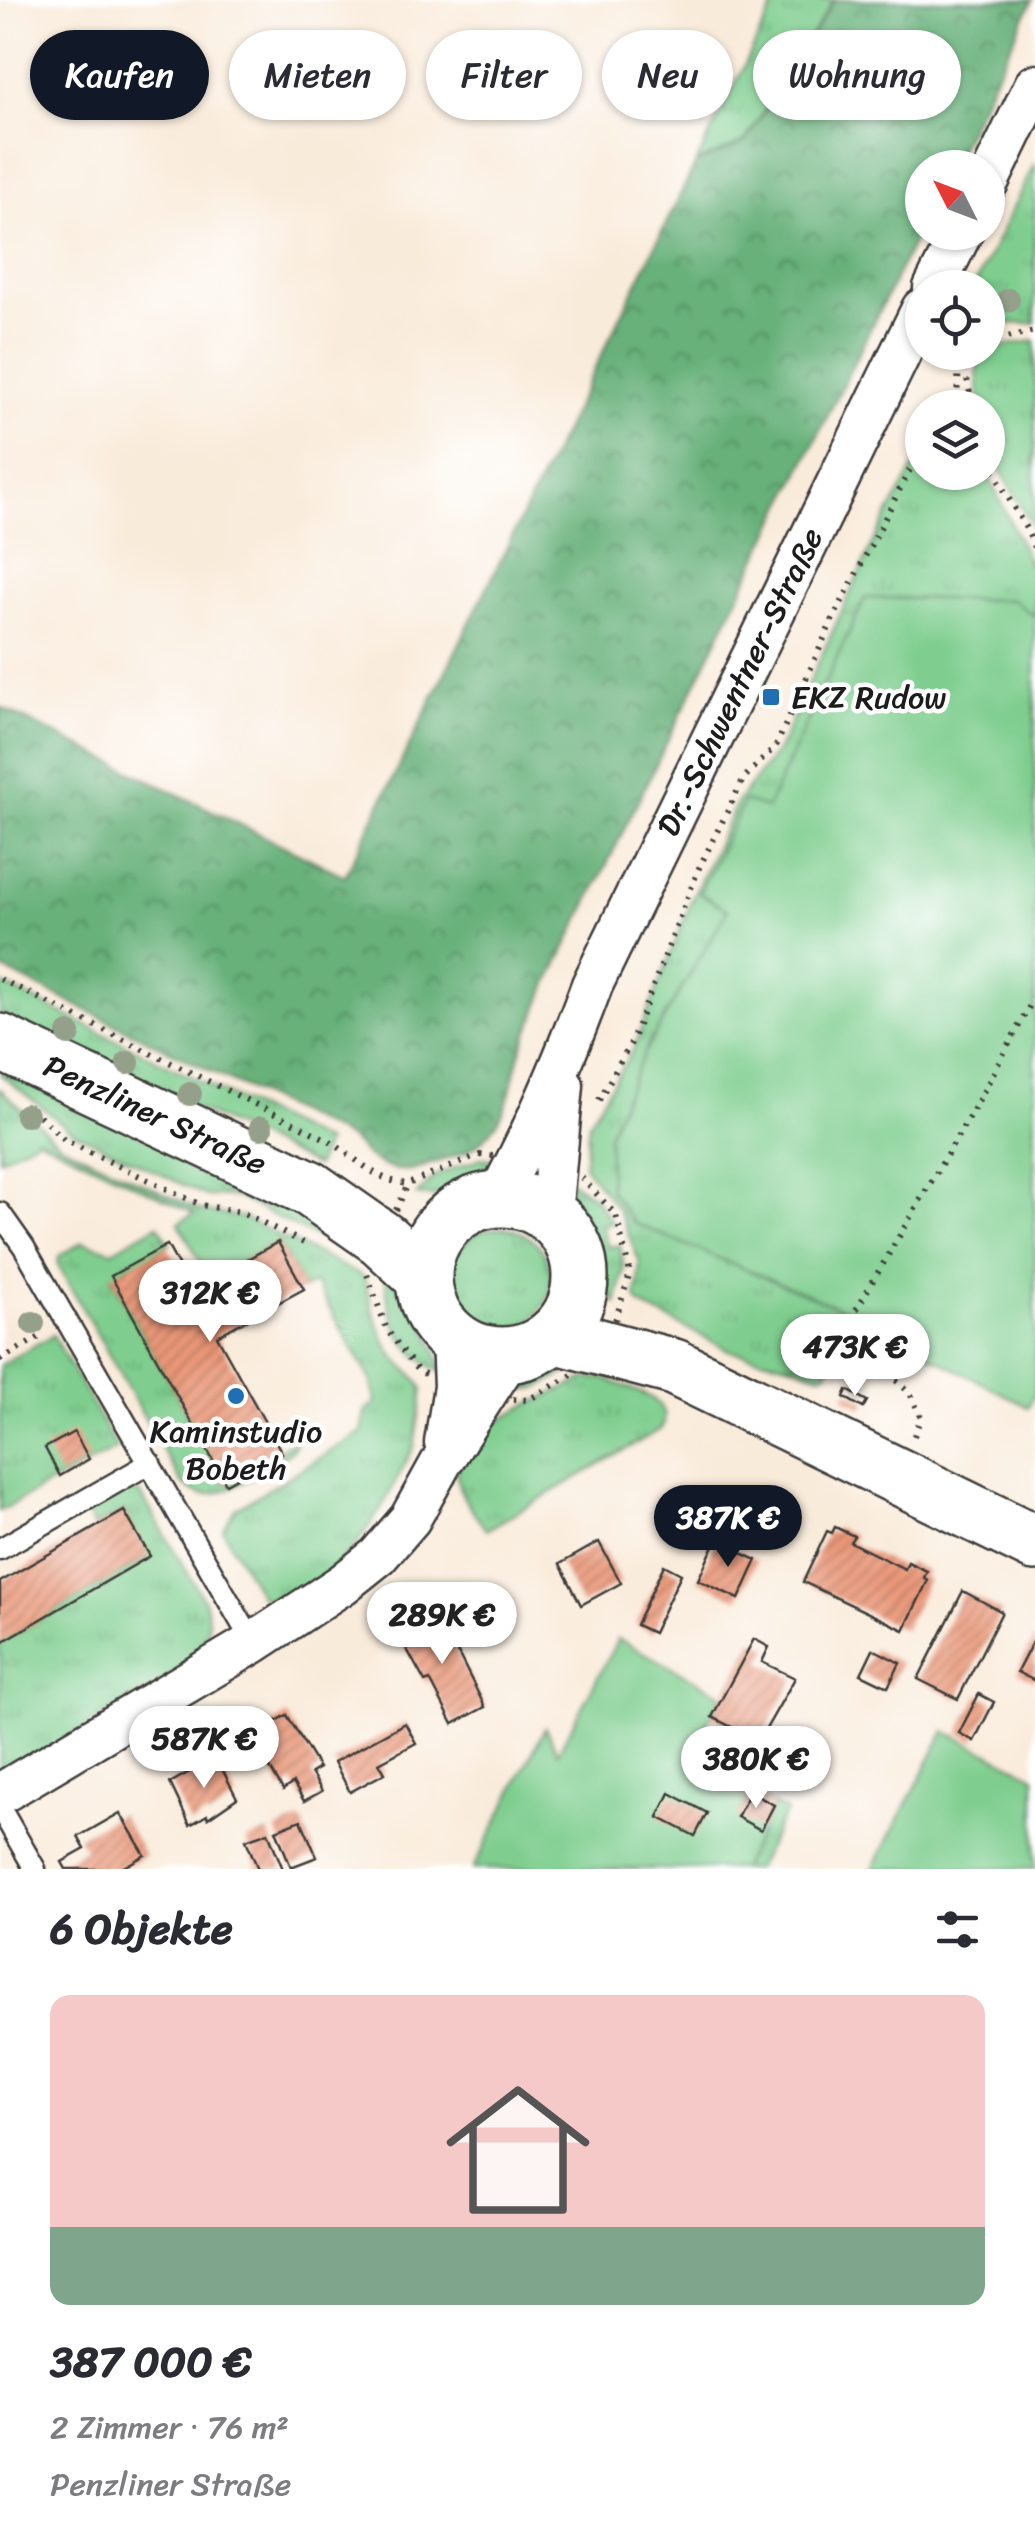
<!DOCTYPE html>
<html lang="de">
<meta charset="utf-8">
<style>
:root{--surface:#fff;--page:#f7f7f7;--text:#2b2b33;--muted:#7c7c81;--line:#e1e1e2;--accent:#111827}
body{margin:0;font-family:Sriracha,sans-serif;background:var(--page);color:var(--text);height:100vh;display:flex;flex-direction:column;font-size:38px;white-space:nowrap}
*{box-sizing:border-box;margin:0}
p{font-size:32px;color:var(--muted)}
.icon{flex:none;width:55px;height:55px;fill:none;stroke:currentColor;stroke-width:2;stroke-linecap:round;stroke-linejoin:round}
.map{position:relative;height:1869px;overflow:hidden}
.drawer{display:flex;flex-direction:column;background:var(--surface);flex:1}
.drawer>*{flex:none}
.guide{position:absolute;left:30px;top:30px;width:975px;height:90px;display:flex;gap:20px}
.needle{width:65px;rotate:312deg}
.controls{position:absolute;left:905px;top:150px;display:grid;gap:20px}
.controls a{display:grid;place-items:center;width:100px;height:100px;border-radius:50%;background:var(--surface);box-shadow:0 2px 8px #0004;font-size:50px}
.price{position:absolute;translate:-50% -85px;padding:0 22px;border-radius:35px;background:#fff;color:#222;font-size:32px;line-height:65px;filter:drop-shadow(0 2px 5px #0008)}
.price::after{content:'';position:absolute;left:50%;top:60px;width:30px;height:22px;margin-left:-15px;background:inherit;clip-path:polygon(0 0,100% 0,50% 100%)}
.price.on{background:var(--accent);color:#fff}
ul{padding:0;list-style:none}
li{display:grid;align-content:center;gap:20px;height:530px;padding:0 50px}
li+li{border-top:2px solid var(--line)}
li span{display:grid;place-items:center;height:310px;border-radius:20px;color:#555}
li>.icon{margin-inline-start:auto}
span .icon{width:180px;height:180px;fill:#fffc;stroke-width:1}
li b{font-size:42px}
h2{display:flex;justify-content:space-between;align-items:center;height:120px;padding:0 50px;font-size:42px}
.chip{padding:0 35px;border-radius:45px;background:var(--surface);box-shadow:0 2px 8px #0004;font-size:35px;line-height:90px}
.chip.on{background:var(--accent);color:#fff}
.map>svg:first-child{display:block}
.grass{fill:url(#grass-tufts);stroke:#4e7556;stroke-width:2.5}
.forest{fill:url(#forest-crowns);stroke:#42664b;stroke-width:2.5}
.garden{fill:#7fce8f;stroke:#4e7556;stroke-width:2.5}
.building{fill:url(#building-hatch)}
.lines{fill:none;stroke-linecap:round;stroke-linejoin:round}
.lane-casing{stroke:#3d3b38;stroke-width:25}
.street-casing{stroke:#3d3b38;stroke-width:45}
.secondary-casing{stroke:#3d3b38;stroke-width:60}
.path{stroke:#3d3b38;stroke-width:6;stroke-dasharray:2.5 8;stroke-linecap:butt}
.lane{stroke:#fff;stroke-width:20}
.street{stroke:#fff;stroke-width:40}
.secondary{stroke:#fff;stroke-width:55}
.tree{fill:#95a08b}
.poi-dot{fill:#1f6fb2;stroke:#fff;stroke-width:4}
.labels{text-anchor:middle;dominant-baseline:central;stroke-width:9;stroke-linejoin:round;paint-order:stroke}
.street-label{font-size:32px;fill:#1c1c1c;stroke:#fff}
.poi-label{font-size:32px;fill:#1c1c1c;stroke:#fff;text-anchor:start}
</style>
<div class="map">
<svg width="1035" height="1869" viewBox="0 0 1035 1869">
<defs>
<pattern id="grass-tufts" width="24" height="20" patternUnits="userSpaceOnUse" patternTransform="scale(2.5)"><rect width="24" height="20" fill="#7fce8f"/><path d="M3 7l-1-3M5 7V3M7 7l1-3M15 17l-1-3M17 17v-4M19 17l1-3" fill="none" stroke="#6db07b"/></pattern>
<pattern id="forest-crowns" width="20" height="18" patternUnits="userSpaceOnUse" patternTransform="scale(2.5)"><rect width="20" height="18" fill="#67b17a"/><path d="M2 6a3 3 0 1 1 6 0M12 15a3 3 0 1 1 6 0" fill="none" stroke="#548f63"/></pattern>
<pattern id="building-hatch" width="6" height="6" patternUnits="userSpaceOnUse" patternTransform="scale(2.5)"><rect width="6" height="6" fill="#ea9778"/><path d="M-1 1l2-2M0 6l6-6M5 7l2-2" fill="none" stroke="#bd7a62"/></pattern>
</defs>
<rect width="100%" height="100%" fill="#fff"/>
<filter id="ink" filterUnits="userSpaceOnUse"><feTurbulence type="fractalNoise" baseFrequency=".01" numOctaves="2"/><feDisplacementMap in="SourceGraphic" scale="20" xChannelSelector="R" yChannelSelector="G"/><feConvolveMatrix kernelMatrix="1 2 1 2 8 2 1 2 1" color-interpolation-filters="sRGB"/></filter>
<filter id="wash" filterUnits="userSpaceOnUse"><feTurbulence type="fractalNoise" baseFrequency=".0048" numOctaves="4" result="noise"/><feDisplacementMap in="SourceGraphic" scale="40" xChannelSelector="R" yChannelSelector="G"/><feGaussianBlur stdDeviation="2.25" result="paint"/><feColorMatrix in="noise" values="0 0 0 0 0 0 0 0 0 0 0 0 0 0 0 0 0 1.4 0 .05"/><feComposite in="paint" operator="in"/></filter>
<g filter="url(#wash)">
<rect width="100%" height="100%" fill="#f9ebda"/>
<g class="grass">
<path d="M777,0H834L745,142L696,163Z"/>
<path d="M1035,163V323L988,324V288L974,287Z"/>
<path d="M1035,341V532L993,456L988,440V408L981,407C970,349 980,349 1035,341Z"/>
<path d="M922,453V472L987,473L1035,574V617L1012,600L865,598L767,809L745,801L700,894L728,910L646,1049L842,1309L848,1312L827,1372L821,1375L793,1365L731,1351L641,1305L636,1298L640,1263L618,1210L584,1166L589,1122L634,1048L694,894L737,802L779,748L875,539Z"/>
<path d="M0,983L326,1143L316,1166L0,1014Z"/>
<path d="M4,1072L363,1235L344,1246L326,1242L236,1197L206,1196L70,1130L0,1074Z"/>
<path d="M0,1089L60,1144L201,1211L241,1217L364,1277C371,1303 377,1330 392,1353C401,1367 417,1374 423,1390L414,1447L380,1511L353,1549L306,1592L283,1603L261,1597L223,1530L236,1509L362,1432L365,1412L376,1402L371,1380L315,1283L304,1289L278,1242L210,1280L179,1223L194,1213L38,1138L0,1159Z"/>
<path d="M481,1158L507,1161C476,1194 463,1199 417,1195L436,1175Z"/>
<path d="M568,1179L595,1198L612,1223L602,1225L608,1247L620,1245L624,1269L616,1304C594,1273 573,1216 568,1179Z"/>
<path d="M158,1225L170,1244L111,1277L226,1483L281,1453L280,1449L294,1441L295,1446C281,1464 225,1497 202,1494C193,1493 188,1488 181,1482L58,1265L59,1256L83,1242L113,1251Z"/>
<circle cx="500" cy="1279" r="51"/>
<path d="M386,1268L409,1283C418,1315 435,1341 444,1373C401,1354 384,1314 386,1268Z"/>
<path d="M53,1335L117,1448L0,1511V1365Z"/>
<path d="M549,1355L574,1368L539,1388L501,1392L524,1364Z"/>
<path d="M603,1378C625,1388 679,1398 661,1429L486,1530C476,1515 458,1495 457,1476C453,1428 550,1396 586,1379Z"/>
<path d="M131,1491L141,1494L205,1602C211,1624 210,1639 191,1654L196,1661L0,1778V1643L149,1557L124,1511L94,1527L86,1513L120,1493Z"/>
<path d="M774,1805L786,1811L756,1869H741Z"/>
</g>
<path class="forest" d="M834,0H1033L950,167L922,168V224L547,986C539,1007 529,1029 521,1051C509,1089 511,1119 475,1146C462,1156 441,1160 425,1166C394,1178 371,1164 352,1140L0,968V707L345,876L696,163L745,142Z"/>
<g class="garden">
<path d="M865,598L1013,600L1035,617V1394L1028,1407L842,1309L633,1223L610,1190L608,1134L646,1049L728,910L699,893L744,801L767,808Z"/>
<path d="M618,1639L722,1694L689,1758L774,1805L741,1869H473L545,1728L558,1752Z"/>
<path d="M945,1731L1035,1776V1869H873Z"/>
</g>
<g id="blocks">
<g class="building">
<path d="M278,1242L304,1289L217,1336L282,1453L226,1484L111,1276L167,1245L192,1290Z"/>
<path d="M847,1390L867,1401L863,1408L844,1397Z"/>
<path d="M74,1432L89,1459L60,1476L45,1448Z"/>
<path d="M765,1495L785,1506L781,1513L761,1502Z"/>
<path d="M124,1511L150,1556L0,1643V1582Z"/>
<path d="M835,1527L854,1536L850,1542L905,1569L908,1562L927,1571L924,1578L928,1580L904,1630L803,1582L827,1531L832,1533Z"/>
<path d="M716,1541L757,1560L739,1599L698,1580Z"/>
<path d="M599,1542L621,1583L581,1605L560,1564Z"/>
<path d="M664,1565L681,1574L653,1633L636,1625Z"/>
<path d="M963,1591L1002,1612L958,1699L918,1679Z"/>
<path d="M437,1611L485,1707L453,1724L430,1680L425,1682L398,1633Z"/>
<path d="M1035,1637V1681L1017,1672Z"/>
<path d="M754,1639L769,1647L762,1662L795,1678L759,1741L712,1717Z"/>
<path d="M873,1649L900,1663L888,1687L861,1674Z"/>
<path d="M979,1694L994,1702L974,1741L959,1733Z"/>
<path d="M287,1715L319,1768L311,1773L322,1791L304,1801L293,1783L283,1790L251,1736Z"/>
<path d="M405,1723L416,1743L379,1763L385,1773L350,1792L334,1762Z"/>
<path d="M216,1757L237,1798L208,1818L207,1815L190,1825L170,1783Z"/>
<path d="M750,1792L774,1805L761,1830L737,1817Z"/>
<path d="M670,1793L707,1813L695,1836L658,1817Z"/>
<path d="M120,1813L145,1855L120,1869H66L62,1862L85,1849L78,1837Z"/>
<path d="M301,1820L317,1857L291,1867L276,1830Z"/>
<path d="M268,1832L283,1869H258L246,1840Z"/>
</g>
</g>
</g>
<g filter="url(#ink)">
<use href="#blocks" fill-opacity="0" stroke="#3d3b38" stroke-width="2.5"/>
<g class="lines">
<defs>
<g id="lane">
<path d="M0,1213L24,1247L253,1643"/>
<path d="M0,1549L150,1463"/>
<path d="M0,1808L35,1869"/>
</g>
<g id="street">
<path d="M988,182L1035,85"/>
<path d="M934,288L962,232"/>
<path d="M497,1198C535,1130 565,1058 592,985L922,309"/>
<path d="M551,1215L563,1085"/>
<path d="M445,1443L454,1387L452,1337"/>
<path d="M0,1794L253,1643L343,1584L378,1556L410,1519L441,1463L511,1355"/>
</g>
<g id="secondary">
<path d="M0,1042L309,1188L382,1239L423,1277"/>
<circle cx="502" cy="1277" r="78"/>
<path d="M554,1335L674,1367L1035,1543"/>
</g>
</defs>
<use href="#lane" class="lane-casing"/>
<use href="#street" class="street-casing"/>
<use href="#secondary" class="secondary-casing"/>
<g class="path">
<path d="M988,341L1035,331"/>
<path d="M963,359L973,408"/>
<path d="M949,408L957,396L960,352"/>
<path d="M988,462L1028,532L1035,550"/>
<path d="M0,979L326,1139C355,1156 374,1181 408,1184"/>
<path d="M599,1100L631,1043L699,868L744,778L776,746L832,621L922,446"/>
<path d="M32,1108L64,1140L201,1205L241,1212L308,1245"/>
<path d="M480,1155L519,1158L557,1167L581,1177L616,1215L630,1273L616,1318L600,1347L579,1371L528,1400L483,1397L418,1371L387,1330L367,1274L408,1184Z"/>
<path d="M0,1360L45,1334"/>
<path d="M914,1436L921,1417L910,1393L851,1340L853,1315L975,1107L1035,996"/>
</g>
<use href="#lane" class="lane"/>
<use href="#street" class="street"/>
<use href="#secondary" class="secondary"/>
</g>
<g class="tree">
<circle cx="1008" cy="300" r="12"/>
<circle cx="69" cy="1034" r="12"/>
<circle cx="128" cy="1063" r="12"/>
<circle cx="190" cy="1094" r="12"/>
<circle cx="26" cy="1115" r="12"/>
<circle cx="261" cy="1128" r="12"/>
<circle cx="33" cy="1323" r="12"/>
</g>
</g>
<g class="poi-dot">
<rect x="761" y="687" width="20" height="20" rx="5"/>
<circle cx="236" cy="1396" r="10"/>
</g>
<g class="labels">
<g class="street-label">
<text transform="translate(740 682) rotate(-64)">Dr.-Schwentner-Straße</text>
<text transform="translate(155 1115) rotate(25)">Penzliner Straße</text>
</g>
<g class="poi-label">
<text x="791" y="697">EKZ Rudow</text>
<text x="236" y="1431" text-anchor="middle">Kaminstudio<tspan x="236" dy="37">Bobeth</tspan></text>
</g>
</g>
</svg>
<div class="controls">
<a><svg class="needle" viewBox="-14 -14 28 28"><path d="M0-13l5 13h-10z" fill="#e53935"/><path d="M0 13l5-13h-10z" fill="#7c7c81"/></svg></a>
<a><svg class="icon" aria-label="locate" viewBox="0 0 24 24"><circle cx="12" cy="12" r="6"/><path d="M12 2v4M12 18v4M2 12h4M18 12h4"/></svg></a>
<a><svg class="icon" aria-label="layers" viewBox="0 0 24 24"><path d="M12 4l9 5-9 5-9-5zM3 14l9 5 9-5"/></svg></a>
</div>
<b class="price" style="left:210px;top:1345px">312K €</b>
<b class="price" style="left:855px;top:1399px">473K €</b>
<b class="price on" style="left:728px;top:1570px">387K €</b>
<b class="price" style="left:442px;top:1667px">289K €</b>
<b class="price" style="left:204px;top:1791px">587K €</b>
<b class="price" style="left:756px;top:1811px">380K €</b>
<div class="guide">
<a class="chip on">Kaufen</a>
<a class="chip">Mieten</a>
<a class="chip">Filter</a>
<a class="chip">Neu</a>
<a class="chip">Wohnung</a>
</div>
</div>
<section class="drawer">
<h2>6 Objekte<svg class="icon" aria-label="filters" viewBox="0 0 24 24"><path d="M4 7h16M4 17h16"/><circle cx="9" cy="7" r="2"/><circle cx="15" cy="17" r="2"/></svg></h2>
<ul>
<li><span style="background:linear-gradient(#f6c9c9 75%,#7fa58c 0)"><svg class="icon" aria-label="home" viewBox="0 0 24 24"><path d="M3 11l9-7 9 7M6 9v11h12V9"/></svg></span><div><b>387 000 €</b><p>2 Zimmer · 76 m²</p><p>Penzliner Straße</p></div></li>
</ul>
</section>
